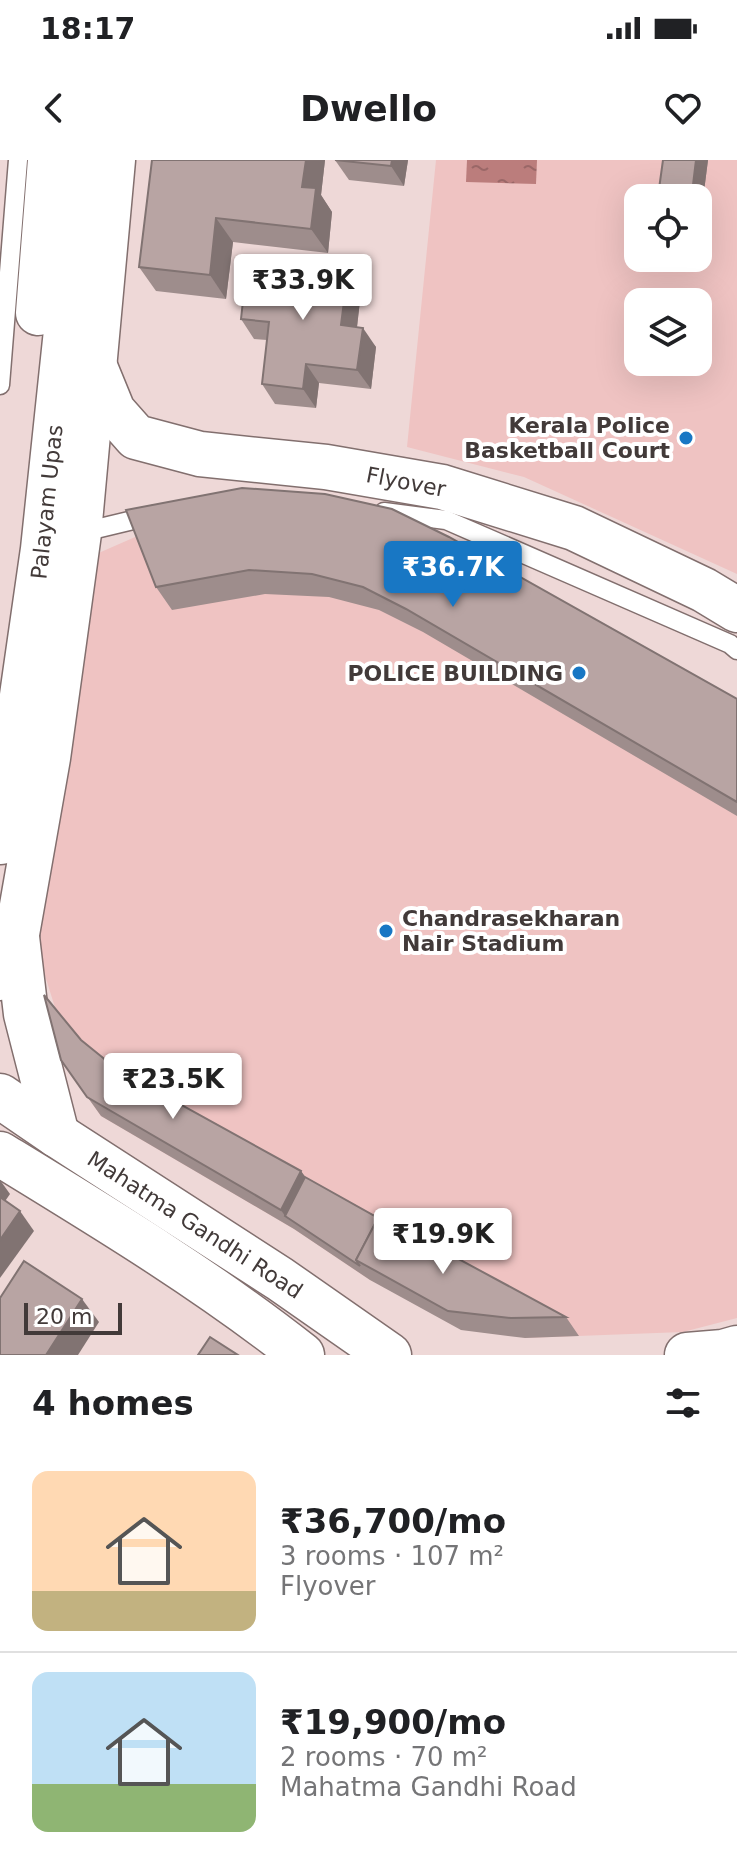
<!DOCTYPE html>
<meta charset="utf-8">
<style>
:root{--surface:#fff;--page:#f2f2f2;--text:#202124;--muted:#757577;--line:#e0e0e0;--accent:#1877c4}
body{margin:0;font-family:"DejaVu Sans",sans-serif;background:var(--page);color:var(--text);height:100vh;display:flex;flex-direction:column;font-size:30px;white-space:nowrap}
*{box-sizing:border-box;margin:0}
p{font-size:26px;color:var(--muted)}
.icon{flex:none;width:44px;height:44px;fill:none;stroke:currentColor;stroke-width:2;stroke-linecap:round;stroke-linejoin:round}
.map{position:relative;height:1195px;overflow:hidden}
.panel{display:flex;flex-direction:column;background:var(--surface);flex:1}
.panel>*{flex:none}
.buttons{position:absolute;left:624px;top:24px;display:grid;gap:16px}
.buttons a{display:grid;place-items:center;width:88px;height:88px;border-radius:16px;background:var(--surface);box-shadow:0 8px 32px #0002;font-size:40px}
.scale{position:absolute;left:24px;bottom:20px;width:98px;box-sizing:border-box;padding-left:8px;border:4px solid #423a39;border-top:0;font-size:22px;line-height:28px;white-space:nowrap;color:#423a39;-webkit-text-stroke:6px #fff;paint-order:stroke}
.price{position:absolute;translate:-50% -68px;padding:0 18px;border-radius:8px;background:#fff;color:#222;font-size:26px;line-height:52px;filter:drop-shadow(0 2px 4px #0008)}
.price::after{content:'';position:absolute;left:50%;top:48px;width:24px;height:18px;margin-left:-12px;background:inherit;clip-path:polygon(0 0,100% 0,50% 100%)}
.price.selected{background:var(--accent);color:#fff}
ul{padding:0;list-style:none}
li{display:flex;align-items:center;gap:24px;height:200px;padding:0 32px}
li+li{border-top:2px solid var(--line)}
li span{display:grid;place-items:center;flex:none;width:224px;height:160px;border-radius:16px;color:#555}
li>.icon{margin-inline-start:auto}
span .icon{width:96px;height:96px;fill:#fffc;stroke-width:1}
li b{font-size:34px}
h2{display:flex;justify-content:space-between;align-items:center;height:96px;padding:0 32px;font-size:34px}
.status{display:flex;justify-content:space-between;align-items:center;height:56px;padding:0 40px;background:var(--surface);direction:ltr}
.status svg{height:22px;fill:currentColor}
header{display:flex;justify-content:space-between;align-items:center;height:104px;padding:0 32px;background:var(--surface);font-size:36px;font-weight:700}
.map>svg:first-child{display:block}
.green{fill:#efc3c2;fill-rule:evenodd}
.water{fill:url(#water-ripples)}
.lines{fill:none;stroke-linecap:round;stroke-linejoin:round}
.service-casing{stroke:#826f6e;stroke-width:21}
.secondary-casing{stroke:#826f6e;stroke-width:47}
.primary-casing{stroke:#826f6e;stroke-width:47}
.service{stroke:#fff;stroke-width:18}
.secondary{stroke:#fff;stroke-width:44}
.primary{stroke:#fff;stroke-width:44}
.wall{fill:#9e8d8c}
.shaded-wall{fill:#817372}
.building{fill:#b8a4a3;stroke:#817372;stroke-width:2}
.poi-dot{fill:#1877c4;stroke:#fff;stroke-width:3}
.labels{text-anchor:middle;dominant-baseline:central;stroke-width:8;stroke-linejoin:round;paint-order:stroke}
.poi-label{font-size:22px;font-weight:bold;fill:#423a39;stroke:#fff;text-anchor:end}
.street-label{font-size:22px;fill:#423a39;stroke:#fff}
</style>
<div class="status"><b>18:17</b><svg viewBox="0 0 49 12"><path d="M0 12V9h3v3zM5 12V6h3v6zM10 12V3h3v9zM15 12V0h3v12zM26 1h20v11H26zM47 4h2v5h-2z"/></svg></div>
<header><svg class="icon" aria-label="back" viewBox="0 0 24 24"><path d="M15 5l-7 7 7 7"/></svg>Dwello<svg class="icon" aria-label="heart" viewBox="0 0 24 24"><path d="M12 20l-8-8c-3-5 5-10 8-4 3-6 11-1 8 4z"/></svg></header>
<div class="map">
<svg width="737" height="1195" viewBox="0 0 737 1195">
<defs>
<pattern id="water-ripples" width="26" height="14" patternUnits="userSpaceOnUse" patternTransform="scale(2)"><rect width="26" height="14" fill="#bb7d7c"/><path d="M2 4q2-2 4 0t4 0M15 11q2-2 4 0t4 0" fill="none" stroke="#9a6767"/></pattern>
</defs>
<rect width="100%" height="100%" fill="#eed8d7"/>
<g class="green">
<path d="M436,0H737V414L524,317L407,287ZM638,38H698V98H638ZM638,142H698V202H638Z"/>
<path d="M142,374L737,554V1158L683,1172L525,1178L370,1120L294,1069L101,956L75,919L57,854L38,793L33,750L94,395Z"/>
</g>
<path class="water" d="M467,0H537L536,24L466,22Z"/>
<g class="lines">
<defs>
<g id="service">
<path d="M0,225L18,0"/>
<path d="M384,352L446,360L730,484L737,490"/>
<path d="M79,373L154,355"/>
</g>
<g id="secondary">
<path d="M38,153L50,0"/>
<path d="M1,682L43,389L84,0"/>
</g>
<g id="primary">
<path d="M95,207L113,251L136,277L200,294L326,307L442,327L574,368L704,430L737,450"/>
<path d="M17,777L26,854L57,975"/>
<path d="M0,818L17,774L48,598L79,373L113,0"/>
<path d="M0,936L57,975L280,1119L389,1195"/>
<path d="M0,994C103,1057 207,1120 302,1195"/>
<path d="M687,1195L723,1192L737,1188"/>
</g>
</defs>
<use href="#service" class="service-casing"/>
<use href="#secondary" class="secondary-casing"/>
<use href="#primary" class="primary-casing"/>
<use href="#service" class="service"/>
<use href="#secondary" class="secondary"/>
<use href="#primary" class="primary"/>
</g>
<g class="wall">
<path d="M152,0H325L321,35L332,52L328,93L233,82L226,139L156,131L139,107Z"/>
<path d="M335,0H408L404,26L349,20Z"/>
<path d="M663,0H708L702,47L698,46V38H665L659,29Z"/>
<path d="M304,121L362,123L357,167L376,187L371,229L319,223L316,248L275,244L262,224L267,180L254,179L241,159Z"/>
<path d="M126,350L737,539V656L423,472L379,450L329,437L265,434L172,450L156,427Z"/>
<path d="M81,880L118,910L301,1011L305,1017L378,1058L566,1157L579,1176L525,1178L461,1170L370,1120L294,1069L101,956L61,900Z"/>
</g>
<g class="shaded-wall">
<path d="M306,0H325L321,35L332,52L328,93L311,69L302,27Z"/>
<path d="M392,0H408L404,26L391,6Z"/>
<path d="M696,0H708L702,47L698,41V38H696L692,33Z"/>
<path d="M216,58L233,82L226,139L210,115Z"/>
<path d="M349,103L362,123L355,184L341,165Z"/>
<path d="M363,168L376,187L371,229L357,210Z"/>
<path d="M306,204L319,223L316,248L303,229Z"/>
<path d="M301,1011L315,1031L285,1056L281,1050Z"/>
<path d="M0,1020L10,1034L1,1047L0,1045Z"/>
<path d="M20,1051L34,1071L0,1118V1080Z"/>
<path d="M82,1139L99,1162L78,1195H46Z"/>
</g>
<g class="building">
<path d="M152,0H306L302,27L316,28L311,69L216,58L210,115L139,107Z"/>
<path d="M335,0H392L391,6Z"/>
<path d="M663,0H696L692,33L659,29Z"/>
<path d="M307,99L349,103L341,165L363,168L357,210L306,204L303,229L262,224L269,162L241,159L246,114L304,121Z"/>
<path d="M242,328L325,334L392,349L449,377L737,539V642L406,449L363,427L312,414L249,410L156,427L126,350Z"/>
<path d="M44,835L81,880L118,910L301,1011L281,1050L87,937L61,900Z"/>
<path d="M305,1017L378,1058L356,1100L360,1106L285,1056Z"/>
<path d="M0,1037L20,1051L0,1080Z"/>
<path d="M379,1056L566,1157L511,1158L448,1151L356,1100Z"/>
<path d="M24,1101L82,1139L46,1195H0V1138Z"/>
<path d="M210,1177L238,1195H198Z"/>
</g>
<g class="poi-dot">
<circle cx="686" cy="278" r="8"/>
<circle cx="579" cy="513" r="8"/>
<circle cx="386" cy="771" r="8"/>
</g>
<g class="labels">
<g class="poi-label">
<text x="670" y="265">Kerala Police<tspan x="670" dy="25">Basketball Court</tspan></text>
<text x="563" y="513">POLICE BUILDING</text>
<text x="402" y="758" text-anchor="start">Chandrasekharan<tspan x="402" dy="25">Nair Stadium</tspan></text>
</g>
<g class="street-label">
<text transform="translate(406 322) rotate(11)">Flyover</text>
<text transform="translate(47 342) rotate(-84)">Palayam Upas</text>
<text transform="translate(195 1065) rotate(33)">Mahatma Gandhi Road</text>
</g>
</g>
</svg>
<div class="buttons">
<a><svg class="icon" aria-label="locate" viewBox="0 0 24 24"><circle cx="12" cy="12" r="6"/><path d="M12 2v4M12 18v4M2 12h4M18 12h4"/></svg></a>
<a><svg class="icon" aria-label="layers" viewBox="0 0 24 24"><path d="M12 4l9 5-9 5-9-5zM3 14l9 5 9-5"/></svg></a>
</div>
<div class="scale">20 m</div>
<b class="price" style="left:303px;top:162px">₹33.9K</b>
<b class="price selected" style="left:453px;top:449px">₹36.7K</b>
<b class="price" style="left:173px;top:961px">₹23.5K</b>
<b class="price" style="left:443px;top:1116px">₹19.9K</b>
</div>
<section class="panel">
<h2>4 homes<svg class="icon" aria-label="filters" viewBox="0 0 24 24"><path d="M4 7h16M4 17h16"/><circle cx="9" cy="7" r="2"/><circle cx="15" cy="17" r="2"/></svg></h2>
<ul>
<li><span style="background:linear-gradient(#ffd9b3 75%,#c2b280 0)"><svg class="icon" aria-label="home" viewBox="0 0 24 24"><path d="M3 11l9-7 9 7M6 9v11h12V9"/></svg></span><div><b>₹36,700/mo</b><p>3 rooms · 107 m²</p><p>Flyover</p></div></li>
<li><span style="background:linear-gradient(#bfe0f5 70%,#8fb573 0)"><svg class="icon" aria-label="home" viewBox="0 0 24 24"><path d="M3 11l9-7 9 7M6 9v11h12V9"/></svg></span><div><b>₹19,900/mo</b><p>2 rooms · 70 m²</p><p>Mahatma Gandhi Road</p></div></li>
</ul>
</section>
